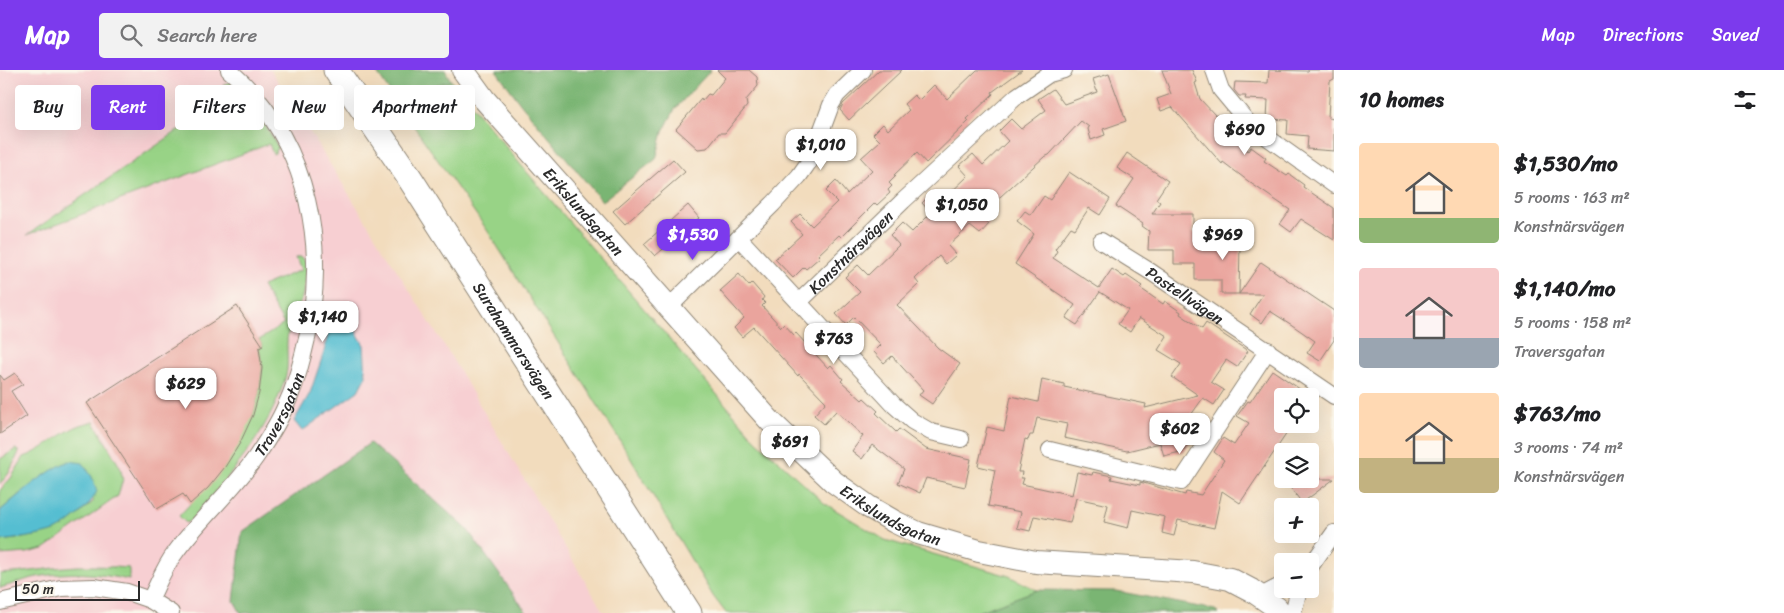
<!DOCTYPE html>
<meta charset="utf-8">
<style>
:root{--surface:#fff;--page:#f2f2f2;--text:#202124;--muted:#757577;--accent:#7c3aed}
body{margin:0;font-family:Sriracha,sans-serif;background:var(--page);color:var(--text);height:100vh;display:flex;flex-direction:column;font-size:19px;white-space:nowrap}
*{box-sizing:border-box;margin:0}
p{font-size:16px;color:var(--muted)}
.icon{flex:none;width:28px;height:28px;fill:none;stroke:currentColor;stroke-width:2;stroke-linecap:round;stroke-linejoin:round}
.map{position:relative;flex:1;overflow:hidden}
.details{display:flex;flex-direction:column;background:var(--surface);width:450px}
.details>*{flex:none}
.banner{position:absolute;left:15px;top:15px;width:475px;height:45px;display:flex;gap:10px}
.tools{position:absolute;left:1274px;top:318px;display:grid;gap:10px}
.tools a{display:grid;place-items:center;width:45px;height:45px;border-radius:5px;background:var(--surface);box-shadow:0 5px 20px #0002;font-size:25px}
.scale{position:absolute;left:15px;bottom:12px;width:125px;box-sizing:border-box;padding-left:5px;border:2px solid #2b2b2b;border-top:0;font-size:14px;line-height:18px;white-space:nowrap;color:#2b2b2b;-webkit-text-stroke:4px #fbf7ec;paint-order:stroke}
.price{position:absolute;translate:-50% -42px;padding:0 11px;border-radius:10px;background:#fff;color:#222;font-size:16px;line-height:32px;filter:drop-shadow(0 1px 2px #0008)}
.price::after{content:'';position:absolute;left:50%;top:30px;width:15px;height:11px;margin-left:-8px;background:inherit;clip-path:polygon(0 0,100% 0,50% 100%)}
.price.on{background:var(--accent);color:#fff}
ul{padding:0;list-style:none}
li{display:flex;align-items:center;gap:15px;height:125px;padding:0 25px}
li span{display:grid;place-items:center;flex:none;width:140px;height:100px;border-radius:5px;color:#555}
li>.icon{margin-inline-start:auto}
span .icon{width:60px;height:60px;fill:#fffc;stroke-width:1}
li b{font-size:21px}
h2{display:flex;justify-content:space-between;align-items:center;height:60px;padding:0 25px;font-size:21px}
.tag{padding:0 18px;border-radius:5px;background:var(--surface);box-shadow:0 5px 20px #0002;font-size:18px;line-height:45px}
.tag.on{background:var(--accent);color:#fff}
header{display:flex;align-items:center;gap:30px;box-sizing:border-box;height:70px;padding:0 25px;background:var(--accent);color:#fff}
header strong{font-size:24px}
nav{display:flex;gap:28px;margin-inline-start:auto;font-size:18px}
.search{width:350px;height:45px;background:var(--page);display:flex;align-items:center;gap:12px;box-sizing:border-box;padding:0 18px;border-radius:5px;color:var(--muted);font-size:19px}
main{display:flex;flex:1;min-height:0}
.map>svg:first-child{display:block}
.built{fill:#f7cfd2}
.green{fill:#98d386;stroke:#627f58}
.forest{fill:#7ab573;stroke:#52704f}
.water{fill:#54bed1;stroke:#40747e}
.building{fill:#eaa49d}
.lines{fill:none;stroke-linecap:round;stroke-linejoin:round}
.street-casing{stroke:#8e8474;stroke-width:18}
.secondary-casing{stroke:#8e8474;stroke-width:24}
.primary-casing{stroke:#8e8474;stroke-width:27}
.street{stroke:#fff;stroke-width:16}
.secondary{stroke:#fff;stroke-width:22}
.primary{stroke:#fff;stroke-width:25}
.labels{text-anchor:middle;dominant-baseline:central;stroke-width:4;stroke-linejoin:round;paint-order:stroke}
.street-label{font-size:16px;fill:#2b2b2b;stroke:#fbf7ec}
</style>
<header>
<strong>Map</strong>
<div class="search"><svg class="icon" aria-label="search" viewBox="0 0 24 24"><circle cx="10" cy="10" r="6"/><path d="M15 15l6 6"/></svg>Search here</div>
<nav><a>Map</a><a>Directions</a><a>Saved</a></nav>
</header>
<main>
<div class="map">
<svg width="1334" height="543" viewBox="0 0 1334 543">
<rect width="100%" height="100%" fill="#fbf7ec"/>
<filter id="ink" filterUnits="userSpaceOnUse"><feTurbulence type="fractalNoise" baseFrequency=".02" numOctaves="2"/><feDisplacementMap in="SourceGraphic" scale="10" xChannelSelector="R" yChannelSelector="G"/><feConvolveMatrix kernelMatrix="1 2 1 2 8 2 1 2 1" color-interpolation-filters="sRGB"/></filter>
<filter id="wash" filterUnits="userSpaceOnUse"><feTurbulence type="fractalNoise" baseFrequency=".0096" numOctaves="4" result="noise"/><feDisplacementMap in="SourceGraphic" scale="20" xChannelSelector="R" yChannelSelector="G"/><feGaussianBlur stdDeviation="1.12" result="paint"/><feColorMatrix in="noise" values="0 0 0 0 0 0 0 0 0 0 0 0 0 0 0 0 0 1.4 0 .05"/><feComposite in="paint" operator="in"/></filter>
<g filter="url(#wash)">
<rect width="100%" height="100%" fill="#f2dcbd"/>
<path class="built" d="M0,0H271L447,280L604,543H0Z"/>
<g class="green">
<path d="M451,11L526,101L755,369L824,433L885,470L1009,506L1037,520L975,543H726L713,526L619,369L487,160L392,25Z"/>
<path d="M229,12L234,14L257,41L278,77L275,83L273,84L269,74L27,165L231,24L223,15Z"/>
<path d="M296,187H302L307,193C306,209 304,224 298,238C296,247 290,255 288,263C285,278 290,294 285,309C268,364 227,409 190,451L186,453L179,446L190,434L253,345L259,323L262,298L259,278L263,276L259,270L284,254L262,216L301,200Z"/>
<path d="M94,352L120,397L123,409L118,426L44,479L27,483L0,485V471C15,469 42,466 55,460C70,454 82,441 94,431L58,397L23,421L0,441V420L11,408L24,387C48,379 68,354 94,352Z"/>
<path d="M16,379L19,382L9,403L0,414V389Z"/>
<path d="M78,496H97L129,498V510C99,503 68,501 37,507C25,509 12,515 0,518V504C26,503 52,497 78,496Z"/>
</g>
<g class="forest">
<path d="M375,0H445L451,11L392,25Z"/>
<path d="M496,0H711L675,39L663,62L656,89L602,131L521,34Z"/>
<path d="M370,373L467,459L527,543H241L234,531L242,462Z"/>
<path d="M1037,520L1116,521L1215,540L1219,543H975Z"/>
</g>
<g class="water">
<path d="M332,245L349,249L364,275L366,306L358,321L302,361L294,351L310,323L324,282Z"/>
<path d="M69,391L83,393L92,407L97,421C91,436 70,454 55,461C41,466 15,469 0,471V441C21,423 43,403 69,391Z"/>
</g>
<g id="blocks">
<g class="building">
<path d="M717,0H749L757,7L758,16L746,30L747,36L725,63H719L707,78L698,79L676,59L701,29L702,31L708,24L711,25L725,8Z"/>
<path d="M879,0H902L849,50L840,40L843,34Z"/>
<path d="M977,0H1022L992,22L993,24L967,49L969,51L926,93L917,83L894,105L896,106L889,113L892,116L888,120L890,123L877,135L875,133L841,167L839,165L818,185L820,187L806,199L804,197L793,208L775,189L802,164L791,152L800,144L812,156L837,132L826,121L836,111L847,124L872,100L861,88L880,71L873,64L883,54L888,60L909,40L904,34L914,25L919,30L934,15L947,29Z"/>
<path d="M1162,0H1192L1197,12L1195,13L1200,29L1216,46L1217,45L1248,81L1251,77L1266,88L1264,91L1287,106L1289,104L1304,115L1303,117L1334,138V170L1301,149L1291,162L1280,154L1290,140L1252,114L1223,92L1222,94L1172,37L1161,41L1157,29L1171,24Z"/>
<path d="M1269,0L1308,1V0H1334V9L1330,11L1328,48L1334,49V81L1307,79L1308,66L1287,64L1288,50L1267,49L1268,30L1245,29L1246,26H1239L1234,20L1235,12L1268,13Z"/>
<path d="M1109,4L1126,51L1103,59L1105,65L1091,70L1088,59L1089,57L1081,51L1049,85L1044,87L979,146L989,154L980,164L970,156L948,176L956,185L946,194L939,186L915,209L919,214L897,235L938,278L960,294L932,334L919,325L923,320L892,286L884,293L874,282L881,275L854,247L846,255L836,244L860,222L845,207L858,195L868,205L899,175L890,165L902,153L912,162L931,143L922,133L934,121L943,130L968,106L959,96L973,84L983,95L1008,71L999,61L1011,49L1021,59L1046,40L1038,29L1053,19L1064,34L1097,22L1093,9Z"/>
<path d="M1127,83L1168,111L1156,129L1160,132L1152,144H1193V163H1205V175H1240L1239,224L1261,192L1334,241V270L1320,291L1307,283L1315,271L1292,255L1270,241L1262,253L1250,244L1263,224H1221V210H1195V194H1174V180H1148L1149,161L1142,156L1143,154L1116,136L1134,109L1117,98Z"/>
<path d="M673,89L685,102L625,154L613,141Z"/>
<path d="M1069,102L1110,129L1100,145L1089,138L1075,159L1071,157L1055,179L1057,181L1053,188L1099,218L1112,199L1124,207L1126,205L1142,216L1140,218L1163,234L1165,231L1181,242L1180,244L1202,259L1206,253L1248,281L1237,297L1226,290L1211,312L1224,320L1214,335L1203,328L1186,352L1197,360L1184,381L1164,386L1160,373L1127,381L1064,368L1067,354L1037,348L1033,365H1030L1028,370L1025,369L1018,402H1022L1021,408H1024L1022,414L1072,425L1077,402L1092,405L1093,402L1112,406L1111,409L1140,415V412L1185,425L1186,422L1201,425L1224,390L1214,382L1223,368L1234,375L1249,353L1237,346L1248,331L1250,332L1272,300L1310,326H1282V354H1293L1240,433L1222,421L1214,458L1178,450L1174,466L1162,463L1165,447L1132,440L1128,458L1104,452L1108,435L1076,428L1070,453L1034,446L1030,461L1017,458L1021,442L988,436L995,400L978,396L987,357L1004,361L1011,326L1038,332L1042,309L1064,314V317L1146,334L1145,338L1198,325L1172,307L1181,294L1158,280L1167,266L1139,248L1130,262L1118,254L1128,240L1100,222L1077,255L1066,248L1075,235L1015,194L1034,164L1017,151L1025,141L1031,145L1044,126L1050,130Z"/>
<path d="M688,135L699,148L655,186L644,174Z"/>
<path d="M739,204L749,216L752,213L764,227L762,230L765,233L762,236L781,257L784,254L794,265L796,263L828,298L831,295L843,309L841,311L862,330L864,328L878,341L876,343L896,362L899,359L926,379L971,389L965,417L926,408L920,423L898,413L904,399L872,375L862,389L852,381L863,366L836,341L824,354L814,345L826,332L799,304L798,306L754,257L742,267L734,258L744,248L720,221Z"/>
<path d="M237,236L263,276L259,278L262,298L259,323L253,345L240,373L225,397L208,418L190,434L183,424L157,439L87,333Z"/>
<path d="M15,303L23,314L11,321L27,346L0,364V305L4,310Z"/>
<path d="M1310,399L1319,409H1334L1302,433L1284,409H1310Z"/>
</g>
</g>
</g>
<g filter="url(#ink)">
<use href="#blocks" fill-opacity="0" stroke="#8e8474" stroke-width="1"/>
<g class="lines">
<defs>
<g id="street">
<path d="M1214,0L1221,20L1250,55L1334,115"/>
<path d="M739,168L894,335L912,351L931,362L961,369"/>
<path id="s1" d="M1101,171L1151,202L1334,326"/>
<path id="s2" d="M799,232L903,131L1017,26L1049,4L1064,0"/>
<path d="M669,237L773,134L799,106L811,89L831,35L837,25L863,0"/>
<path d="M1050,380L1181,412L1268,280"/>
<path d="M1310,497L1334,463"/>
<path d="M1261,526L1282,515"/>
<path id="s3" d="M150,530C158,514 164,497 175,483C200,448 234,420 258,384C268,369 279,352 286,335C294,319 299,301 303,285C331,183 311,71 229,0"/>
<path d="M0,532L61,518L94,517L127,522L150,530L171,543"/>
<path d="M1293,543L1299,519"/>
</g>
<g id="secondary">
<path id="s4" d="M463,0L484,29L770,351L834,412L869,437L895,452L918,463L979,481L1036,492L1193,502L1230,509L1251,520L1277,538L1281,543"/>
</g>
<g id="primary">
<path id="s5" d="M336,0L409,107L689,543"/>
</g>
</defs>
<use href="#street" class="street-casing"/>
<use href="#secondary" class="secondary-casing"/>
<use href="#primary" class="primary-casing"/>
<use href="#street" class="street"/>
<use href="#secondary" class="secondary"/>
<use href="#primary" class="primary"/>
</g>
</g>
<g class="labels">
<g class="street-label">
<text stroke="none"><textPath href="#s4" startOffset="186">Erikslundsgatan</textPath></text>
<text stroke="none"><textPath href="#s2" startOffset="72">Konstnärsvägen</textPath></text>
<text stroke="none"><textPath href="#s1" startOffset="100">Pastellvägen</textPath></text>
<text stroke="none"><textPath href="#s5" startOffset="324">Surahammarsvägen</textPath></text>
<text stroke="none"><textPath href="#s3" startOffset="228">Traversgatan</textPath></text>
<text stroke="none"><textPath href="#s4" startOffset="621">Erikslundsgatan</textPath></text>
</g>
</g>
</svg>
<div class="tools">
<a><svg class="icon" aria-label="locate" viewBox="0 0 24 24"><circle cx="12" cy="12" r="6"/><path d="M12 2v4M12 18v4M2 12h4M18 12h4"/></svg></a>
<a><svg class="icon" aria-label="layers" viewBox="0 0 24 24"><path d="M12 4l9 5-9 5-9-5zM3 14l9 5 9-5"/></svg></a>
<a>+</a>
<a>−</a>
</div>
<div class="scale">50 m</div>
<b class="price" style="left:1245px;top:86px">$690</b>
<b class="price" style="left:821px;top:101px">$1,010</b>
<b class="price" style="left:962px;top:161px">$1,050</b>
<b class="price on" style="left:693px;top:191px">$1,530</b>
<b class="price" style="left:1223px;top:191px">$969</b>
<b class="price" style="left:323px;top:273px">$1,140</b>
<b class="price" style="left:834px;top:295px">$763</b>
<b class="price" style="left:186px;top:340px">$629</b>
<b class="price" style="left:1180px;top:385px">$602</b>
<b class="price" style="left:790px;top:398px">$691</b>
<div class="banner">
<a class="tag">Buy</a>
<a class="tag on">Rent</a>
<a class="tag">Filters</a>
<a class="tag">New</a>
<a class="tag">Apartment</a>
</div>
</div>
<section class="details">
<h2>10 homes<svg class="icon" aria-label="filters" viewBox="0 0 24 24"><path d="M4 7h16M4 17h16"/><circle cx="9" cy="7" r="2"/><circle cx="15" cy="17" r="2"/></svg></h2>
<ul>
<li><span style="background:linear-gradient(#ffd9b3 75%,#8fb573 0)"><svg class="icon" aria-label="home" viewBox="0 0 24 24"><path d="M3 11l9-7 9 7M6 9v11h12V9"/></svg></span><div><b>$1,530/mo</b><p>5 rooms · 163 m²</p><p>Konstnärsvägen</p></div></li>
<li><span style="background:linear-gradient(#f6c9c9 70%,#9aa5b1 0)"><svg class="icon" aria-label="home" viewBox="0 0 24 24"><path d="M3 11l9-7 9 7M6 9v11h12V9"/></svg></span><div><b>$1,140/mo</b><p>5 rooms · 158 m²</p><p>Traversgatan</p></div></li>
<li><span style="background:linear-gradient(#ffd9b3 65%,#c2b280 0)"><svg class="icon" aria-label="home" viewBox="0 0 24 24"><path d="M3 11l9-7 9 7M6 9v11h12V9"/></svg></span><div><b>$763/mo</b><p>3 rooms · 74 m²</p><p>Konstnärsvägen</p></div></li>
</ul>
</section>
</main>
